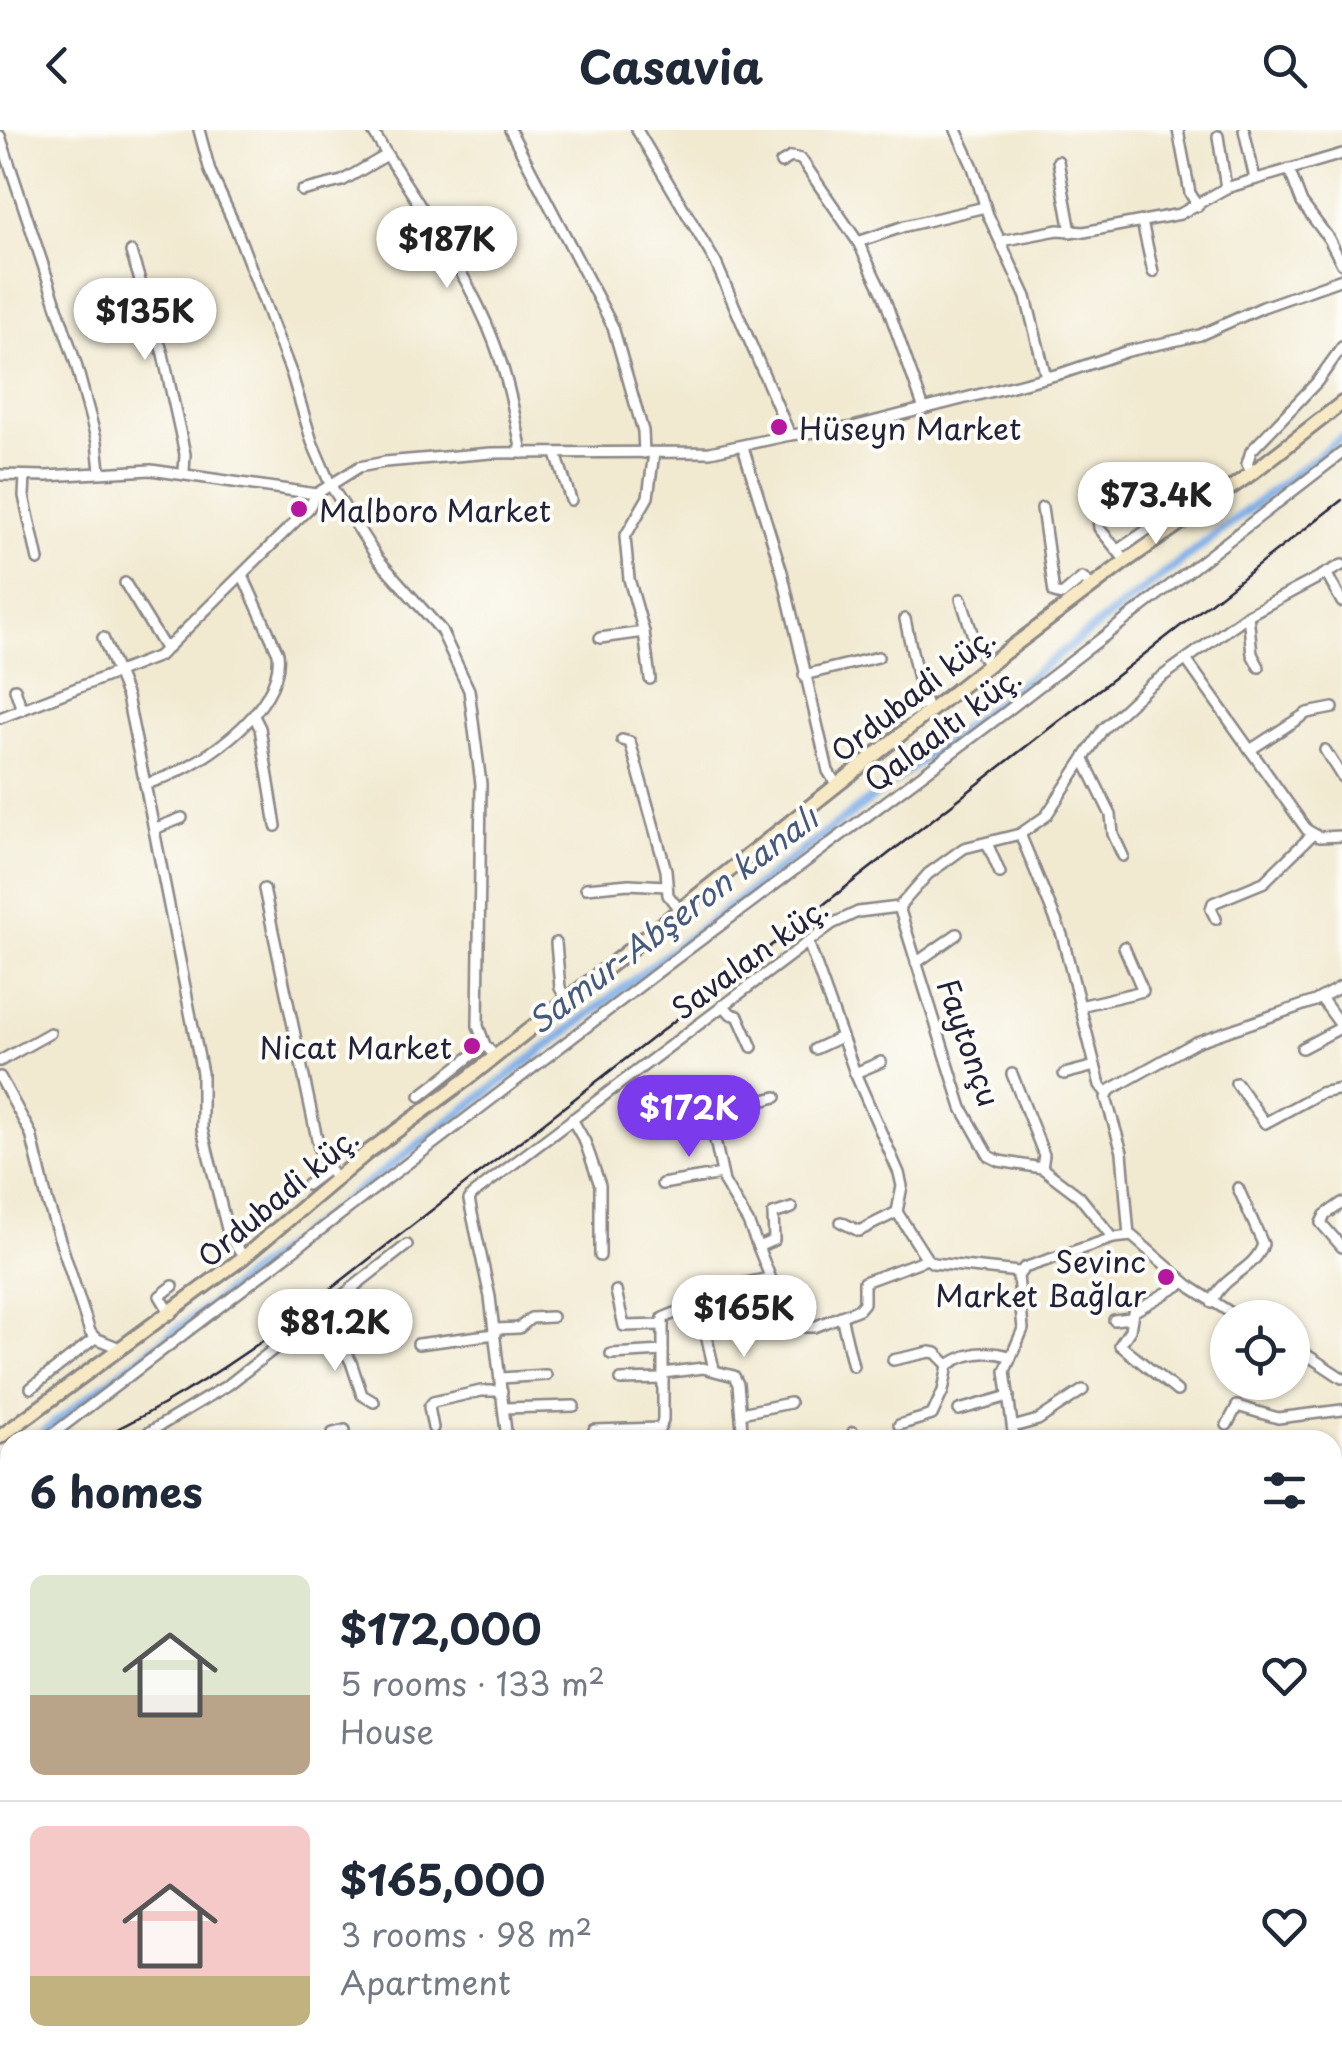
<!DOCTYPE html>
<meta charset="utf-8">
<style>
:root{--surface:#fff;--page:#f6f6f7;--text:#1f2937;--muted:#747a83;--line:#e0e1e3;--accent:#7c3aed}
body{margin:0;font-family:"Playpen Sans",sans-serif;background:var(--page);color:var(--text);height:100vh;display:flex;flex-direction:column;font-size:38px;white-space:nowrap}
*{box-sizing:border-box;margin:0}
p{font-size:32px;color:var(--muted)}
.icon{flex:none;width:55px;height:55px;fill:none;stroke:currentColor;stroke-width:2;stroke-linecap:round;stroke-linejoin:round}
.map{position:relative;flex:1;overflow:hidden}
.drawer{position:absolute;left:0px;top:1300px;width:1342px;height:642px;display:flex;flex-direction:column;background:var(--surface);border-radius:30px 30px 0 0;box-shadow:0 2px 8px #0004}
.drawer>*{flex:none}
.tools{position:absolute;left:1210px;top:1170px;display:grid;gap:20px}
.tools a{display:grid;place-items:center;width:100px;height:100px;border-radius:50%;background:var(--surface);box-shadow:0 2px 8px #0004;font-size:50px}
.price{position:absolute;translate:-50% -85px;padding:0 22px;border-radius:35px;background:#fff;color:#222;font-size:32px;line-height:65px;filter:drop-shadow(0 2px 5px #0008)}
.price::after{content:'';position:absolute;left:50%;top:60px;width:30px;height:22px;margin-left:-15px;background:inherit;clip-path:polygon(0 0,100% 0,50% 100%)}
.price.on{background:var(--accent);color:#fff}
ul{padding:0;list-style:none}
li{display:flex;align-items:center;gap:30px;height:250px;padding:0 30px}
li+li{border-top:2px solid var(--line)}
li span{display:grid;place-items:center;flex:none;width:280px;height:200px;border-radius:15px;color:#555}
li>.icon{margin-inline-start:auto}
span .icon{width:120px;height:120px;fill:#fffc;stroke-width:1}
li b{font-size:42px}
h2{display:flex;justify-content:space-between;align-items:center;height:120px;padding:0 30px;font-size:42px}
header{display:flex;justify-content:space-between;align-items:center;height:130px;padding:0 30px;background:var(--surface);font-size:45px;font-weight:700}
.map>svg:first-child{display:block}
.lines{fill:none;stroke-linecap:round;stroke-linejoin:round}
.canal{stroke:#7bace6;stroke-width:9}
.street-casing{stroke:#8a8686;stroke-width:14}
.secondary-casing{stroke:#8a8686;stroke-width:18}
.street{stroke:#fff;stroke-width:9}
.secondary{stroke:#f7e9c3;stroke-width:12}
.rail{stroke:#22223b;stroke-width:2.5}
.poi-dot{fill:#b5179e;stroke:#fdfcf7;stroke-width:4}
.labels{text-anchor:middle;dominant-baseline:central;stroke-width:8;stroke-linejoin:round;paint-order:stroke}
.poi-label{font-size:30px;fill:#22223b;stroke:#fdfcf7;text-anchor:start}
.street-label{font-size:30px;fill:#22223b;stroke:#fdfcf7}
.water-label{font-size:32px;font-style:italic;fill:#46597f;stroke:#fdfcf7}
</style>
<header><svg class="icon" aria-label="back" viewBox="0 0 24 24"><path d="M15 5l-7 7 7 7"/></svg>Casavia<svg class="icon" aria-label="search" viewBox="0 0 24 24"><circle cx="10" cy="10" r="6"/><path d="M15 15l6 6"/></svg></header>
<div class="map">
<svg width="1342" height="1941" viewBox="0 0 1342 1941">
<rect width="100%" height="100%" fill="#fdfcf7"/>
<filter id="ink" filterUnits="userSpaceOnUse"><feTurbulence type="fractalNoise" baseFrequency=".01" numOctaves="2"/><feDisplacementMap in="SourceGraphic" scale="20" xChannelSelector="R" yChannelSelector="G"/><feConvolveMatrix kernelMatrix="1 2 1 2 8 2 1 2 1" color-interpolation-filters="sRGB"/></filter>
<filter id="wash" filterUnits="userSpaceOnUse"><feTurbulence type="fractalNoise" baseFrequency=".0048" numOctaves="4" result="noise"/><feDisplacementMap in="SourceGraphic" scale="40" xChannelSelector="R" yChannelSelector="G"/><feGaussianBlur stdDeviation="2.25" result="paint"/><feColorMatrix in="noise" values="0 0 0 0 0 0 0 0 0 0 0 0 0 0 0 0 0 1.4 0 .05"/><feComposite in="paint" operator="in"/></filter>
<g filter="url(#wash)">
<rect width="100%" height="100%" fill="#f1e9d0"/>
<g class="lines">
<g class="canal">
<path d="M33,1310L1342,308"/>
<path d="M0,1329L10,1325"/>
</g>
</g>
</g>
<g filter="url(#ink)">
<g class="lines">
<defs>
<g id="street">
<path d="M199,0L210,41L235,96L292,245L312,312L331,356L378,429L441,500L469,560L481,654L478,896L485,915L495,926"/>
<path d="M372,0C413,69 466,137 494,212C508,248 515,286 522,323"/>
<path d="M510,0L613,197L643,301L644,323"/>
<path d="M637,0L716,133L790,305"/>
<path d="M956,0L973,37L988,85L1026,167L1046,247"/>
<path d="M1178,0L1190,63L1198,76"/>
<path d="M1244,0L1255,49"/>
<path d="M0,6L76,234L97,312L100,341"/>
<path d="M1218,6L1226,58"/>
<path d="M1058,31L1071,102"/>
<path d="M781,33L791,27L801,29L858,112L883,164L924,279"/>
<path d="M1289,39L1302,73L1329,109L1342,134"/>
<path d="M302,61L342,51L387,25"/>
<path d="M1142,92L1153,142"/>
<path d="M1001,111L1058,100L1084,102L1180,84L1226,58L1342,24"/>
<path d="M858,112L905,96L985,77"/>
<path d="M131,122L163,224L185,324L184,342"/>
<path d="M743,317L782,442L828,641L836,654"/>
<path d="M556,324L571,370"/>
<path d="M1252,343L1247,334L1251,321L1317,252L1342,217"/>
<path d="M0,345L46,346L151,340L316,364L359,337L385,332L491,323L710,322L790,305L849,298L1063,243L1128,221L1200,205L1263,177L1342,149"/>
<path d="M25,346L24,366L38,430"/>
<path d="M1096,368L1099,398L1126,431"/>
<path d="M1042,378L1054,463L1062,465L1082,448L1093,456"/>
<path d="M1118,420L1172,383"/>
<path d="M1326,443L1342,472"/>
<path d="M125,453L166,520"/>
<path d="M961,469L977,518L988,535"/>
<path d="M1248,485L1252,524L1259,537"/>
<path d="M905,489L919,554L929,581"/>
<path d="M103,508L127,567L145,654L202,943V999L229,1107L244,1127"/>
<path d="M600,508L644,502"/>
<path d="M1187,531L1307,700L1319,707L1342,706"/>
<path d="M804,545L878,527"/>
<path d="M650,549L644,502L629,449L625,407L648,367L654,323"/>
<path d="M15,559L22,580"/>
<path d="M254,586L260,598L276,696"/>
<path d="M902,587L924,572"/>
<path d="M0,588L159,526L309,378L316,364"/>
<path d="M622,610L630,612L666,740L668,765L678,778"/>
<path d="M1250,620L1307,583L1333,578"/>
<path d="M1325,620L1342,647"/>
<path d="M1084,630L1111,685L1113,704L1123,726"/>
<path d="M145,654C194,642 285,581 278,523L243,446"/>
<path d="M154,699L182,688"/>
<path d="M1020,704L1062,805L1100,955L1107,964"/>
<path d="M987,713L1000,743"/>
<path d="M586,758L629,754L666,756"/>
<path d="M264,759L320,1023L335,1049"/>
<path d="M899,777L962,978L989,1026L999,1031L1042,1038L1079,1066L1113,1108"/>
<path d="M1216,789L1211,779L1213,773L1264,752L1312,705"/>
<path d="M808,812L855,943L899,1043L902,1056L897,1082L927,1129L933,1133L1019,1142"/>
<path d="M556,813L560,858L566,869"/>
<path d="M916,833L957,804"/>
<path d="M1321,868L1342,897"/>
<path d="M723,875L731,884L738,886L752,917"/>
<path d="M1080,876L1143,861L1124,817"/>
<path d="M1302,918L1342,897"/>
<path d="M815,919L841,907"/>
<path d="M0,931L50,903"/>
<path d="M855,943L881,932"/>
<path d="M1012,944L1044,1025L1042,1038"/>
<path d="M1064,944L1095,936"/>
<path d="M0,947L31,1004L47,1070L90,1202L95,1208L122,1219"/>
<path d="M1236,953L1265,993L1320,963L1342,959"/>
<path d="M420,966L485,915"/>
<path d="M776,967L715,983L711,991L724,1052L748,1092L775,1159L805,1197H814L859,1179L864,1173V1152L927,1129"/>
<path d="M572,989L585,1012L600,1055V1126"/>
<path d="M662,1054L722,1044"/>
<path d="M307,1055L327,1040"/>
<path d="M1342,1073L1325,1085L1321,1093L1342,1117"/>
<path d="M841,1092L859,1101L897,1082"/>
<path d="M1129,1106L1122,1022L1106,968L1110,960L1196,912L1315,871L1342,856"/>
<path d="M758,1117L774,1110L773,1084L792,1078"/>
<path d="M352,1158L373,1195"/>
<path d="M717,1159L769,1148"/>
<path d="M616,1161L624,1196L663,1195"/>
<path d="M1212,1173C1222,1145 1255,1141 1263,1114L1238,1058"/>
<path d="M324,1182L351,1232L362,1265L374,1272"/>
<path d="M675,1183L663,1188V1243L703,1238L734,1246L738,1254L743,1310"/>
<path d="M171,1184L160,1166L173,1156"/>
<path d="M841,1186L853,1236"/>
<path d="M1114,1190L1130,1188"/>
<path d="M495,1199L519,1198L531,1188L552,1187"/>
<path d="M705,1200L714,1239"/>
<path d="M418,1214L495,1204"/>
<path d="M1292,1215L1342,1248"/>
<path d="M611,1224L663,1221"/>
<path d="M893,1230L930,1222L936,1223L948,1235"/>
<path d="M501,1248L546,1245"/>
<path d="M621,1250L663,1249"/>
<path d="M31,1258L95,1208"/>
<path d="M1177,1261L1120,1215L1130,1200L1133,1182L1185,1152"/>
<path d="M504,1278L574,1276"/>
<path d="M959,1280L1009,1266"/>
<path d="M741,1283L790,1273"/>
<path d="M899,1295L932,1285L943,1261L948,1235C967,1222 988,1220 1009,1226"/>
<path d="M1227,1295L1237,1276L1278,1288L1342,1280"/>
<path d="M1013,1297L1038,1290L1083,1260"/>
<path d="M433,1298L429,1277L433,1272L481,1261H502"/>
<path d="M594,1300L660,1298L663,1290V1243"/>
<path d="M853,1302L855,1310"/>
<path d="M45,1310L674,830L1006,582L1342,323"/>
<path d="M136,1310L228,1255L407,1115"/>
<path d="M333,1310V1303L345,1300"/>
<path d="M507,1310L490,1167L469,1070L472,1065L832,794L858,782L899,777L928,744L964,718L1020,704L1046,686L1103,599L1149,556L1248,485L1342,435"/>
<path d="M1014,1310L1005,1241L1023,1199L1018,1146L1024,1138L1113,1108L1132,1106L1192,1158L1239,1188"/>
<path d="M0,1338L10,1334"/>
<path d="M0,1364L10,1362"/>
<path d="M0,1411L10,1409"/>
<path d="M1332,1427H1342"/>
<path d="M0,1577L3,1594L0,1603"/>
<path d="M1332,1669H1342"/>
<path d="M1332,1762H1342"/>
<path d="M0,1766L10,1764"/>
<path d="M1332,1852H1342"/>
<path d="M376,1932L378,1941"/>
<path d="M502,1932L505,1941"/>
<path d="M582,1932L585,1941"/>
<path d="M781,1932L783,1941"/>
<path d="M1022,1932L1027,1941"/>
<path d="M897,1934L903,1932"/>
<path d="M269,1938L270,1941"/>
<path d="M1084,1941L1125,1932"/>
<path d="M1211,1941L1212,1932"/>
<path d="M1306,1941V1932"/>
</g>
<path id="secondary" d="M0,1307L244,1127L368,1022L467,949L988,535L1126,431L1252,343L1342,273"/>
</defs>
<use href="#street" class="street-casing"/>
<use href="#secondary" class="secondary-casing"/>
<use href="#street" class="street"/>
<use href="#secondary" class="secondary"/>
<g class="rail">
<path d="M94,1310C162,1279 222,1240 282,1197L1342,370"/>
<path d="M0,1349L10,1346"/>
</g>
</g>
</g>
<g class="poi-dot">
<circle cx="779" cy="297" r="10"/>
<circle cx="299" cy="379" r="10"/>
<circle cx="472" cy="916" r="10"/>
<circle cx="1166" cy="1147" r="10"/>
</g>
<g class="labels">
<g class="poi-label">
<text x="799" y="297">Hüseyn Market</text>
<text x="319" y="379">Malboro Market</text>
<text x="452" y="916" text-anchor="end">Nicat Market</text>
<text x="1146" y="1130" text-anchor="end">Sevinc<tspan x="1146" dy="34">Market Bağlar</tspan></text>
</g>
<g class="street-label">
<text transform="translate(912 563) rotate(-38)">Ordubadi küç.</text>
<text transform="translate(942 598) rotate(-37)">Qalaaltı küç.</text>
<text transform="translate(749 827) rotate(-36)">Savalan küç.</text>
<text transform="translate(970 912) rotate(71)">Faytonçu</text>
<text transform="translate(277 1066) rotate(-40)">Ordubadi küç.</text>
</g>
<g class="water-label">
<text transform="translate(672 789) rotate(-37)">Samur-Abşeron kanalı</text>
</g>
</g>
</svg>
<div class="tools">
<a><svg class="icon" aria-label="locate" viewBox="0 0 24 24"><circle cx="12" cy="12" r="6"/><path d="M12 2v4M12 18v4M2 12h4M18 12h4"/></svg></a>
</div>
<b class="price" style="left:447px;top:161px">$187K</b>
<b class="price" style="left:145px;top:233px">$135K</b>
<b class="price" style="left:1156px;top:417px">$73.4K</b>
<b class="price on" style="left:689px;top:1030px">$172K</b>
<b class="price" style="left:744px;top:1230px">$165K</b>
<b class="price" style="left:335px;top:1244px">$81.2K</b>
<section class="drawer">
<h2>6 homes<svg class="icon" aria-label="filters" viewBox="0 0 24 24"><path d="M4 7h16M4 17h16"/><circle cx="9" cy="7" r="2"/><circle cx="15" cy="17" r="2"/></svg></h2>
<ul>
<li><span style="background:linear-gradient(#dfe7d0 60%,#b9a48a 0)"><svg class="icon" aria-label="home" viewBox="0 0 24 24"><path d="M3 11l9-7 9 7M6 9v11h12V9"/></svg></span><div><b>$172,000</b><p>5 rooms · 133 m²</p><p>House</p></div><svg class="icon" aria-label="heart" viewBox="0 0 24 24"><path d="M12 20l-8-8c-3-5 5-10 8-4 3-6 11-1 8 4z"/></svg></li>
<li><span style="background:linear-gradient(#f6c9c9 75%,#c2b280 0)"><svg class="icon" aria-label="home" viewBox="0 0 24 24"><path d="M3 11l9-7 9 7M6 9v11h12V9"/></svg></span><div><b>$165,000</b><p>3 rooms · 98 m²</p><p>Apartment</p></div><svg class="icon" aria-label="heart" viewBox="0 0 24 24"><path d="M12 20l-8-8c-3-5 5-10 8-4 3-6 11-1 8 4z"/></svg></li>
</ul>
</section>
</div>
